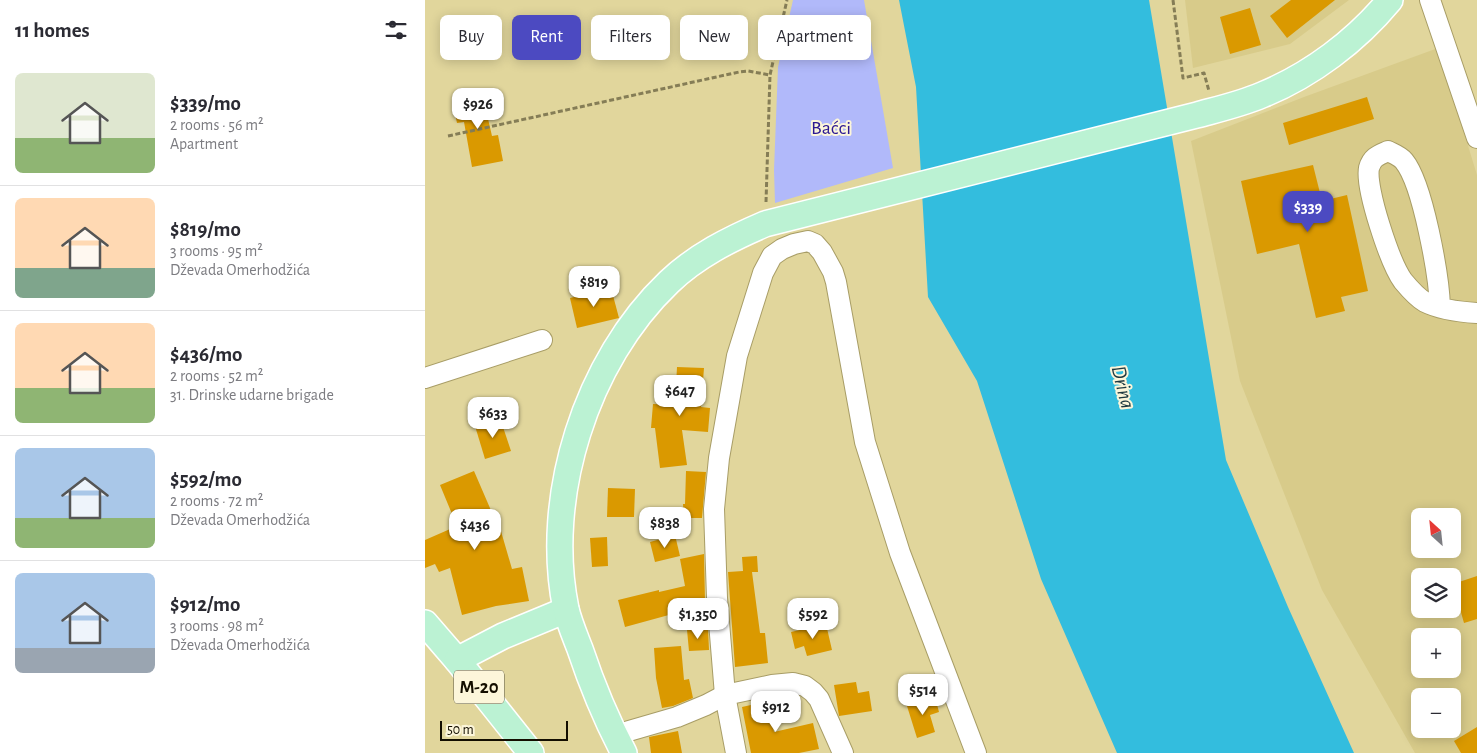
<!DOCTYPE html>
<meta charset="utf-8">
<style>
:root{--surface:#fff;--page:#f7f7f7;--text:#2b2b33;--muted:#7c7c81;--line:#e1e1e2;--accent:#4c4ac1}
body{margin:0;font-family:"Alegreya Sans",sans-serif;background:var(--page);color:var(--text);height:100vh;display:flex;flex-direction:column;font-size:19px;white-space:nowrap}
*{box-sizing:border-box;margin:0}
p{font-size:16px;color:var(--muted)}
.icon{flex:none;width:28px;height:28px;fill:none;stroke:currentColor;stroke-width:2;stroke-linecap:round;stroke-linejoin:round}
.map{position:relative;flex:1;overflow:hidden}
.drawer{display:flex;flex-direction:column;background:var(--surface);width:425px}
.drawer>*{flex:none}
.banner{position:absolute;left:15px;top:15px;width:475px;height:45px;display:flex;gap:10px}
.needle{width:32px;rotate:333deg}
.tools{position:absolute;left:986px;top:508px;display:grid;gap:10px}
.tools a{display:grid;place-items:center;width:50px;height:50px;border-radius:8px;background:var(--surface);box-shadow:0 2px 12px #0003;font-size:25px}
.scale{position:absolute;left:15px;bottom:12px;width:128px;box-sizing:border-box;padding-left:5px;border:2px solid #130e00;border-top:0;font-size:14px;line-height:18px;white-space:nowrap;color:#130e00;-webkit-text-stroke:4px #fcf6da;paint-order:stroke}
.price{position:absolute;translate:-50% -42px;padding:0 11px;border-radius:10px;background:#fff;color:#222;font-size:16px;line-height:32px;filter:drop-shadow(0 1px 2px #0008)}
.price::after{content:'';position:absolute;left:50%;top:30px;width:15px;height:11px;margin-left:-8px;background:inherit;clip-path:polygon(0 0,100% 0,50% 100%)}
.price.on{background:var(--accent);color:#fff}
ul{padding:0;list-style:none}
li{display:flex;align-items:center;gap:15px;height:125px;padding:0 15px}
li+li{border-top:1px solid var(--line)}
li span{display:grid;place-items:center;flex:none;width:140px;height:100px;border-radius:8px;color:#555}
li>.icon{margin-inline-start:auto}
span .icon{width:60px;height:60px;fill:#fffc;stroke-width:1}
li b{font-size:21px}
h2{display:flex;justify-content:space-between;align-items:center;height:60px;padding:0 15px;font-size:21px}
.chip{padding:0 18px;border-radius:8px;background:var(--surface);box-shadow:0 2px 12px #0003;font-size:18px;line-height:45px}
.chip.on{background:var(--accent);color:#fff}
main{display:flex;flex:1;min-height:0}
.map>svg:first-child{display:block}
.built{fill:#d8cb8a;fill-rule:evenodd}
.green{fill:#b1b9fa}
.water{fill:#33bdde}
.building{fill:#da9900}
.lines{fill:none;stroke-linecap:round;stroke-linejoin:round}
.minor-casing{stroke:#a89d66;stroke-width:22}
.major-casing{stroke:#fff;stroke-width:28}
.path{stroke:#857d56;stroke-width:3;stroke-dasharray:5 2.5;stroke-linecap:butt}
.minor{stroke:#fff;stroke-width:20}
.major{stroke:#bbf2d3;stroke-width:25}
.labels{text-anchor:middle;dominant-baseline:central;stroke-width:4;stroke-linejoin:round;paint-order:stroke}
.shield{fill:#fcf6da;stroke:#595441;stroke-width:1}
.shield-label{font-size:19px;font-weight:bold;fill:#130e00}
.park-label{font-size:20px;fill:#2c1892;stroke:#fcf6da}
.water-label{font-size:21px;font-style:italic;fill:#1d3840;stroke:#fcf6da}
</style>
<main>
<section class="drawer">
<h2>11 homes<svg class="icon" aria-label="filters" viewBox="0 0 24 24"><path d="M4 7h16M4 17h16"/><circle cx="9" cy="7" r="2"/><circle cx="15" cy="17" r="2"/></svg></h2>
<ul>
<li><span style="background:linear-gradient(#dfe7d0 65%,#8fb573 0)"><svg class="icon" aria-label="home" viewBox="0 0 24 24"><path d="M3 11l9-7 9 7M6 9v11h12V9"/></svg></span><div><b>$339/mo</b><p>2 rooms · 56 m²</p><p>Apartment</p></div></li>
<li><span style="background:linear-gradient(#ffd9b3 70%,#7fa58c 0)"><svg class="icon" aria-label="home" viewBox="0 0 24 24"><path d="M3 11l9-7 9 7M6 9v11h12V9"/></svg></span><div><b>$819/mo</b><p>3 rooms · 95 m²</p><p>Dževada Omerhodžića</p></div></li>
<li><span style="background:linear-gradient(#ffd9b3 65%,#8fb573 0)"><svg class="icon" aria-label="home" viewBox="0 0 24 24"><path d="M3 11l9-7 9 7M6 9v11h12V9"/></svg></span><div><b>$436/mo</b><p>2 rooms · 52 m²</p><p>31. Drinske udarne brigade</p></div></li>
<li><span style="background:linear-gradient(#a9c7e8 70%,#8fb573 0)"><svg class="icon" aria-label="home" viewBox="0 0 24 24"><path d="M3 11l9-7 9 7M6 9v11h12V9"/></svg></span><div><b>$592/mo</b><p>2 rooms · 72 m²</p><p>Dževada Omerhodžića</p></div></li>
<li><span style="background:linear-gradient(#a9c7e8 75%,#9aa5b1 0)"><svg class="icon" aria-label="home" viewBox="0 0 24 24"><path d="M3 11l9-7 9 7M6 9v11h12V9"/></svg></span><div><b>$912/mo</b><p>3 rooms · 98 m²</p><p>Dževada Omerhodžića</p></div></li>
</ul>
</section>
<div class="map">
<svg width="1052" height="753" viewBox="0 0 1052 753">
<rect width="100%" height="100%" fill="#e1d69c"/>
<g class="built">
<path d="M760,0H924L865,44L768,68Z"/>
<path d="M1013,48L1052,175V753H990L897,590L815,381L766,141L879,97ZM995,516H1028V549H995ZM995,576H1028V609H995ZM995,636H1028V669H995ZM995,696H1028V729H995Z"/>
</g>
<path class="green" d="M368,0H439L468,168L350,203L349,170L353,67Z"/>
<path class="water" d="M474,0H724L801,460L863,607L929,753H692L616,579L552,381L503,297L491,87Z"/>
<g class="building">
<path d="M866,0H910L862,38L845,16Z"/>
<path d="M825,8L836,45L805,54L795,17Z"/>
<path d="M57,93L67,136L73,135L78,161L47,167L39,122L32,123L27,100Z"/>
<path d="M942,97L949,119L864,145L858,123Z"/>
<path d="M888,165L897,201L922,195L943,291L916,297L920,311L891,318L874,244L832,254L816,181Z"/>
<path d="M186,288L194,318L152,328L145,298Z"/>
<path d="M252,367L279,368L276,407L285,408L283,432L257,430L262,465L235,468L230,428H226L228,404L250,405Z"/>
<path d="M75,418L86,451L60,459L50,426Z"/>
<path d="M49,471L68,515L71,514L87,569L97,567L104,601L71,606L37,615L25,568L14,572L10,564L0,568V540L32,526L15,485Z"/>
<path d="M261,471L281,472L277,518H259L258,504H260Z"/>
<path d="M183,488L210,489L209,517H182Z"/>
<path d="M250,535L255,556L230,562L225,542Z"/>
<path d="M182,537L183,566L167,567L165,538Z"/>
<path d="M279,554L280,601L261,604L262,610L200,627L193,600L234,590V592L260,586L255,559Z"/>
<path d="M332,556L333,572H327L335,633H340L343,663L310,667L303,572L318,571L317,557Z"/>
<path d="M1052,576V619L1039,623L1028,584Z"/>
<path d="M401,624L407,650L382,656L379,646L370,649L366,632Z"/>
<path d="M283,628L284,650L264,651L262,630Z"/>
<path d="M256,646L259,680L264,679L268,698L248,706L237,708L231,678L229,648Z"/>
<path d="M431,682L433,693L444,691L447,711L414,716L409,685Z"/>
<path d="M510,697L514,712L505,715L510,732L492,738L482,706Z"/>
<path d="M343,701L349,732L388,723L394,749L374,753H326L317,707Z"/>
<path d="M1052,727V753H1036L1029,741Z"/>
<path d="M253,731L257,753H226L224,737Z"/>
</g>
<g class="lines">
<defs>
<g id="minor">
<path d="M1005,0L1052,138"/>
<path d="M1015,307C1014,276 998,184 979,161C975,156 969,154 963,151C954,155 947,157 944,168C940,188 965,263 978,281C983,287 993,298 1000,302C1016,310 1035,312 1052,313"/>
<path d="M0,378L117,340"/>
<path d="M190,735L252,717L281,705L300,695L347,685L368,683L380,686L388,692L394,699L418,753"/>
<path d="M311,753L300,695L292,598L289,509L294,458L312,356L338,273L347,256L357,249L369,244L383,241L390,244L397,252L408,272L411,282L440,442L475,553L551,753"/>
</g>
<g id="major">
<path d="M0,623L32,660L106,753"/>
<path d="M32,660L78,636L141,610"/>
<path d="M199,753C181,719 167,685 155,649C150,636 144,622 141,609C118,497 161,361 244,282C271,256 305,239 340,224L772,115C794,109 816,104 837,95C886,75 931,41 965,0"/>
</g>
</defs>
<use href="#minor" class="minor-casing"/>
<use href="#major" class="major-casing"/>
<g class="path">
<path d="M748,0L758,78L779,73L784,91"/>
<path d="M23,136L314,72L323,71L345,75"/>
<path d="M341,202L345,75L362,0"/>
</g>
<use href="#minor" class="minor"/>
<use href="#major" class="major"/>
</g>
<g class="labels">
<rect class="shield" x="29" y="670.5" width="50" height="33" rx="4"/>
<g class="shield-label">
<text x="54" y="687">M-20</text>
</g>
<g class="park-label">
<text x="406" y="128">Baćci</text>
</g>
<g class="water-label">
<text transform="translate(698 387) rotate(76)">Drina</text>
</g>
</g>
</svg>
<div class="tools">
<a><svg class="needle" viewBox="-14 -14 28 28"><path d="M0-13l5 13h-10z" fill="#e53935"/><path d="M0 13l5-13h-10z" fill="#7c7c81"/></svg></a>
<a><svg class="icon" aria-label="layers" viewBox="0 0 24 24"><path d="M12 4l9 5-9 5-9-5zM3 14l9 5 9-5"/></svg></a>
<a>+</a>
<a>−</a>
</div>
<div class="scale">50 m</div>
<b class="price" style="left:53px;top:130px">$926</b>
<b class="price on" style="left:883px;top:233px">$339</b>
<b class="price" style="left:169px;top:308px">$819</b>
<b class="price" style="left:255px;top:417px">$647</b>
<b class="price" style="left:68px;top:439px">$633</b>
<b class="price" style="left:240px;top:549px">$838</b>
<b class="price" style="left:50px;top:551px">$436</b>
<b class="price" style="left:273px;top:640px">$1,350</b>
<b class="price" style="left:388px;top:640px">$592</b>
<b class="price" style="left:498px;top:716px">$514</b>
<b class="price" style="left:351px;top:733px">$912</b>
<div class="banner">
<a class="chip">Buy</a>
<a class="chip on">Rent</a>
<a class="chip">Filters</a>
<a class="chip">New</a>
<a class="chip">Apartment</a>
</div>
</div>
</main>
